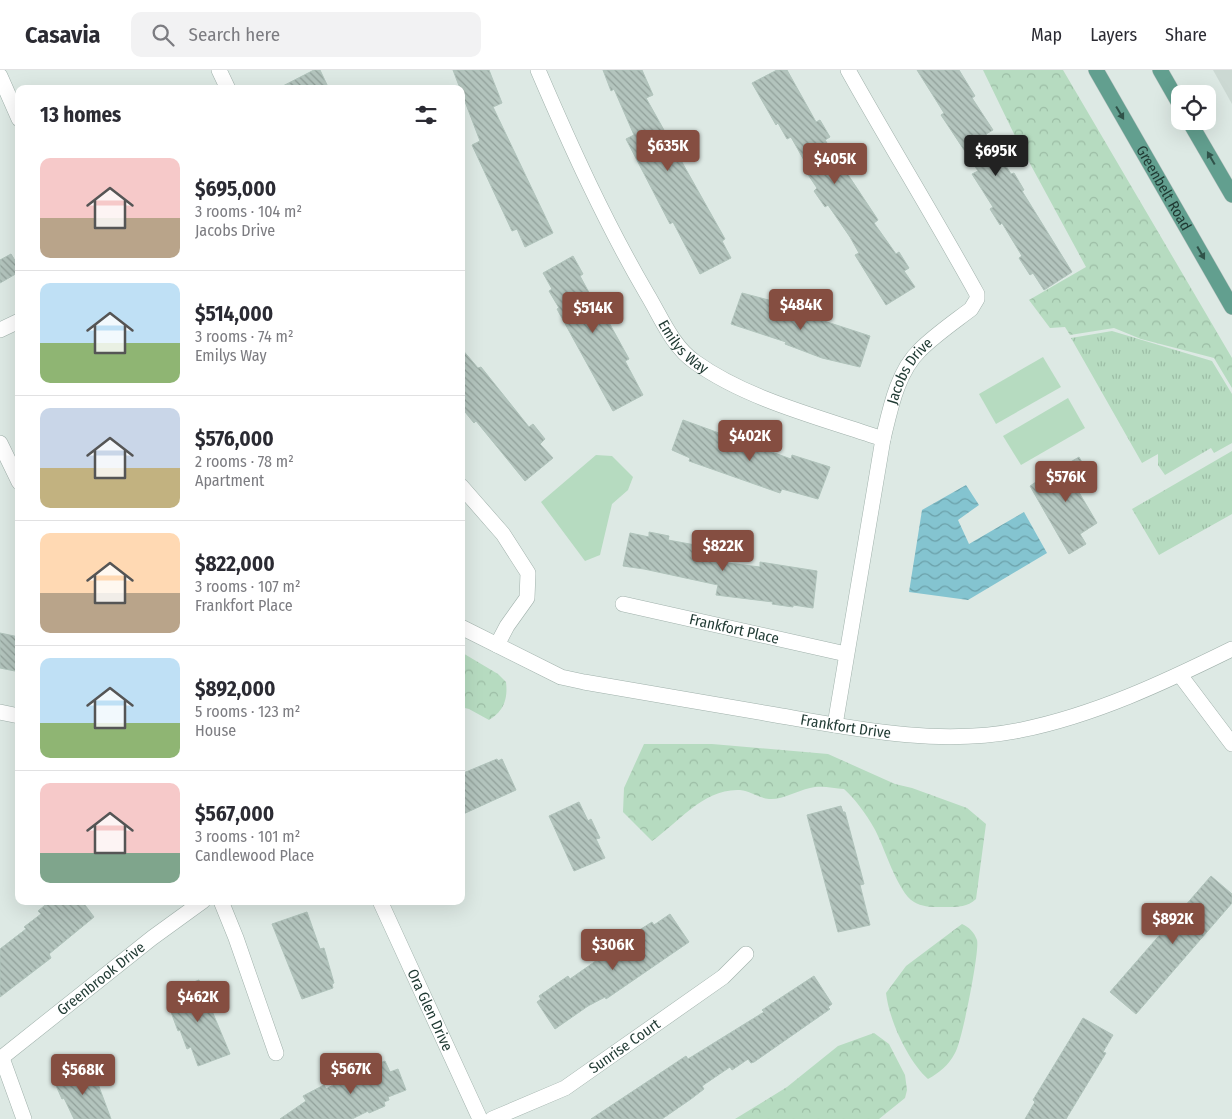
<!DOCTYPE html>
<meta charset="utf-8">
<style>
:root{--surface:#fff;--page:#f2f2f3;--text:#2b2b33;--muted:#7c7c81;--line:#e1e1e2;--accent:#854e41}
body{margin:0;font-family:"Fira Sans Condensed",sans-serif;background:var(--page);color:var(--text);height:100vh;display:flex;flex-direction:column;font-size:19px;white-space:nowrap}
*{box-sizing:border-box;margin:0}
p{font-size:16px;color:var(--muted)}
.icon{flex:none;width:28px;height:28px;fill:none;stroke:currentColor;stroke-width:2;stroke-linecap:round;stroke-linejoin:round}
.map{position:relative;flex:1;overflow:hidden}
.side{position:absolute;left:15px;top:15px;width:450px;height:820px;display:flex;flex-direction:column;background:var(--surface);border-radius:10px;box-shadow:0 5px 20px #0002}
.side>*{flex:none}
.fabs{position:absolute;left:1171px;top:15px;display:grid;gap:10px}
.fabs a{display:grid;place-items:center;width:45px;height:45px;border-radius:10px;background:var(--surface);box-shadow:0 5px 20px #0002;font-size:25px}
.price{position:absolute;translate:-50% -42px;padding:0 11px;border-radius:5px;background:var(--accent);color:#fff;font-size:16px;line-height:32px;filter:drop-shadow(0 1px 2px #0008)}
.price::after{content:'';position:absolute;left:50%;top:30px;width:15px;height:11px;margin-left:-8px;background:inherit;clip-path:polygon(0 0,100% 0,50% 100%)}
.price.active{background:#222;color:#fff}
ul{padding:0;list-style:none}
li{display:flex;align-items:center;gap:15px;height:125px;padding:0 25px}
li+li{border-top:1px solid var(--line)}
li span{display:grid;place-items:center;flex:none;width:140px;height:100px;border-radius:10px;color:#555}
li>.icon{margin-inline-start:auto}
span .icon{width:60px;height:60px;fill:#fffc;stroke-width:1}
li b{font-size:21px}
h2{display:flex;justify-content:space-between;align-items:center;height:60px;padding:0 25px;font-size:21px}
header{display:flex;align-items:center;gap:30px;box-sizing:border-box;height:70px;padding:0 25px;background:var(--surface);border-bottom:1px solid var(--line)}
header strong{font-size:24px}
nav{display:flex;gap:28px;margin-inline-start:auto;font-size:18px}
.search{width:350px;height:45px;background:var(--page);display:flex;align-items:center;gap:12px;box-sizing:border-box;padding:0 18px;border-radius:10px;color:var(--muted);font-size:19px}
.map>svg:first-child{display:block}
.built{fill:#ccd9d3}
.grass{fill:url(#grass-tufts)}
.forest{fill:url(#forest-crowns)}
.park{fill:#b6dbc0}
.water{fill:url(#water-waves)}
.building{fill:url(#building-back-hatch);stroke:#b0c3bb}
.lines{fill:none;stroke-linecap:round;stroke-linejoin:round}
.minor-casing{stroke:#a0b1ab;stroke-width:16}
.tertiary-casing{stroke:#a0b1ab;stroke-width:16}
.primary-casing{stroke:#bcc4c2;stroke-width:16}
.minor{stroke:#fff;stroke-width:15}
.tertiary{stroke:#fff;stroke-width:15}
.primary{stroke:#629f8f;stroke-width:15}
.oneway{fill:#305249}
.labels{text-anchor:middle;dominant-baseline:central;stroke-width:4.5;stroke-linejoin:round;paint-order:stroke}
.street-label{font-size:15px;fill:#1f3932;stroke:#eef6f2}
</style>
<header>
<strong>Casavia</strong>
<div class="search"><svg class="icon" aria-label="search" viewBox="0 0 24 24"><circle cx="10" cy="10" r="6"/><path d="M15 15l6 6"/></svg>Search here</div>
<nav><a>Map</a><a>Layers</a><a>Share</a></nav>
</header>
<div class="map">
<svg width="1232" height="1049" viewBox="0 0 1232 1049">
<defs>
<pattern id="grass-tufts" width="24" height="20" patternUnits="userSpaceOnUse" patternTransform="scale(1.25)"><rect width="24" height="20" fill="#b6dbc0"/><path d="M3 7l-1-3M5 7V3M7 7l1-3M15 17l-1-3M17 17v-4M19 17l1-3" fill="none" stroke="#9cbda5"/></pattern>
<pattern id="forest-crowns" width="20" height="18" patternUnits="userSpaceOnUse" patternTransform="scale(1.25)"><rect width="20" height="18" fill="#b6dbc0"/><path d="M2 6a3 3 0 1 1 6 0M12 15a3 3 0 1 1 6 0" fill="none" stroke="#9cbda5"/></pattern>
<pattern id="water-waves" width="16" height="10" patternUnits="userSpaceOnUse" patternTransform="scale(1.25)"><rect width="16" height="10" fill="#84c4d0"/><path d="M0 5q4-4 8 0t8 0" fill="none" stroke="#6ba0a9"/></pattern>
<pattern id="building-back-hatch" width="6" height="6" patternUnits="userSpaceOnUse" patternTransform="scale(1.25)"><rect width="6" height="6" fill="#b3c4bd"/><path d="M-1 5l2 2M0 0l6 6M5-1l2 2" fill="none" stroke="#91a09a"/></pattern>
</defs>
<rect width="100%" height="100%" fill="#dde9e4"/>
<path class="built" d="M1213,0H1232V34Z"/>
<g class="grass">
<path d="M1112,261L1212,291L1232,324V373L1214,383L1211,378L1165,405L1158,395V384L1142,393L1071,268Z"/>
<path d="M1232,381V444L1159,485L1132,439Z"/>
</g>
<g class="forest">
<path d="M983,0H1063L1232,288V318L1214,288L1141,269L1114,258L1070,265L1065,257L1050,258L1029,230L1086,197L1015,66Z"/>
<path d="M461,582L498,604L506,612C508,629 504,641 489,650L469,639L461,637Z"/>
<path d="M644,674H712L828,684L895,714L912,718L967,738L986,754L976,829C967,837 959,837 947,837C936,837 924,838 914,832C897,822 884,775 874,758C866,744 856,730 844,719C833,718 820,715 810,718C796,721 783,730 769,729C759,728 750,721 740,720C704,718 678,753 652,771L623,742L624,718Z"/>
<path d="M962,854C969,857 974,862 977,870C980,880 962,972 955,983C949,995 939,1003 928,1009C908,991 889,950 886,923L906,896Z"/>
<path d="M874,963L889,974L905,1005L907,1020L905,1028L879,1049H735L787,1017L838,976Z"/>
</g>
<g class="park">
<path d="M1043,287L1061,317L996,354L979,324Z"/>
<path d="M1068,328L1085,358L1021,395L1003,366Z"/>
<path d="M596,385L612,386L633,407L628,420L612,434L600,485L585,491L541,432Z"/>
</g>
<path class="water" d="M966,415L979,435L958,450L969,474L1024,442L1047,483L968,530L909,522L922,440Z"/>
<g class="building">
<path d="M314,0H320L329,19H277Z"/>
<path d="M453,0H489L502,33L493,37L553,163L525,177L517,159L512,161L472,75L480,71Z"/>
<path d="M603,0H642L653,25L646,28L725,169L722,171L731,188L700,204L673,152L670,154L626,69L634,65L614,19L611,21Z"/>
<path d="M777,0H787L816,52L820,50L830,67L825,70L878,150L874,153L896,184L899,182L909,198L904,201L915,217L886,235L855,185L859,183L850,167L828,135L825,137L814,121L817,118L807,103L810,101L791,67L787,69L778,53L776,55L752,13Z"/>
<path d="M917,0H959L975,26L972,28L993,60L986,64L1011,104L1014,103L1024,120L1022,121L1072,202L1044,220L1033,203L1030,205L1019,188L1022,186L1002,153L1000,155L990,139L993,137L972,104L978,101L941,45L944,43Z"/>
<path d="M11,184L19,197V202L0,213V190Z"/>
<path d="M573,186L583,204L580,206L598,239L601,238L629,289L625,291L643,325L613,341L557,239L559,238L549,221L552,219L543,203Z"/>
<path d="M742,223L780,233L778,236L870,266L860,297L822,288L785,274L786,272L731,254Z"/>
<path d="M461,278L478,298L481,297L529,357L533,354L545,369L540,374L553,388L525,411L476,351L474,353L461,337Z"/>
<path d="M683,350L791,389L792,385L830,397L818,429L782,419L780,423L689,391L690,388L672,380Z"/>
<path d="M1079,387L1093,411L1077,419L1097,453L1080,464L1086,474L1069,484L1030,416L1039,410L1038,408L1053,399L1055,401Z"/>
<path d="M649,462L669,466L668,470L706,477L703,490L760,497V492L817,501L813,538L793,535V537L772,534L773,532L716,525L718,515L644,499L623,496L630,463L649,467Z"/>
<path d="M0,563L19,567V582L15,601L0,598Z"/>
<path d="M497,689L498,691L502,689L516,720L461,745V704Z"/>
<path d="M579,732L588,751L591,749L600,768L596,769L605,788L574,801L549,746Z"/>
<path d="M841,736L843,742H845L864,814L860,815L870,855L838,862L807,745Z"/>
<path d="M1211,806L1232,824V833L1136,944L1110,922Z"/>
<path d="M50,831H82L94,847L49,884L51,888L0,927V879L26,859L24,857L41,844L38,841Z"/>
<path d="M307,842L320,879L324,878L334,913L332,914L333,918L302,929L272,854Z"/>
<path d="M670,844L689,872L606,929L605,927L588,936L555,959L537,932L541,929L539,926L568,906L570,909L603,886L602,884L652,852L654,855Z"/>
<path d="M814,906L832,934L828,937L830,939L754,992L751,993L748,989L732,1000L730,997L702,1016L704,1019L691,1029L662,1049H591L686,986L688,989L764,942L762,940Z"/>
<path d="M199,910L230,984L198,996L191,977L187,979L180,960L178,961L171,942L175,940L168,922Z"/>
<path d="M1083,948L1113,965L1103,982L1106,983L1066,1049H1025L1035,1032L1033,1030Z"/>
<path d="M385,991L390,1002L398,999L406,1020L388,1027L389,1030L384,1032L385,1036L369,1043L368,1041L352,1049H280L306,1031L303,1026L324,1015L326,1019L353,1004Z"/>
<path d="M85,997L94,1016L98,1014L111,1049H74L64,1028L62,1029L54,1011Z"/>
</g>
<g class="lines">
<defs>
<g id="minor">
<path d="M219,0L228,19"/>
<path id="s1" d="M538,0C571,77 605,152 647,224C661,247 672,276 695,292C748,330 822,348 883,369"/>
<path d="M0,260L19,251"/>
<path d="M0,373L19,412"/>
<path d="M461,416L503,464L528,503L527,528L507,556L497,575"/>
<path id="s2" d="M623,534L846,584"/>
<path id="s3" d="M461,557L561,607L584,612C646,623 708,633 770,644C851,658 939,677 1021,660C1095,645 1165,612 1232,579"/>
<path d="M1180,605L1232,674"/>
<path d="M0,642L19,646"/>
<path id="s4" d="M835,655L883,369C890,340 897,302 920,280C935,265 954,252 971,239L977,229V224C935,148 890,75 848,0"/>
<path d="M221,831L236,868L276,983"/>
<path d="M2,988L24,1049"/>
<path id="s5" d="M492,1049L565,1018L723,907L746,884"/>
</g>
<g id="tertiary">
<path d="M0,6L19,49"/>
<path id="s6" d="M380,831L480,1049"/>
<path id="s7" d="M0,989L152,868L203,831"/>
</g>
<g id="primary">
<path id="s8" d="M1096,0L1232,237"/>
<path d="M1160,0L1180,35"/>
<path d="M1189,51L1232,125"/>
</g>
</defs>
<use href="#minor" class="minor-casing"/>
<use href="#tertiary" class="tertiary-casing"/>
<use href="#primary" class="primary-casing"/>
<use href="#minor" class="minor"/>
<use href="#tertiary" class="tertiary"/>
<use href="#primary" class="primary"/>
</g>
<defs><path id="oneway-solid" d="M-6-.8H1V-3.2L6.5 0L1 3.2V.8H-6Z" transform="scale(1.25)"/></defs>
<g class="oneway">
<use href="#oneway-solid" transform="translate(1120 43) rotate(59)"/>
<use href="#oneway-solid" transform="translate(1211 88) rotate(-120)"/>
<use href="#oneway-solid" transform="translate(1201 183) rotate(60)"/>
</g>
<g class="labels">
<g class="street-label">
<text stroke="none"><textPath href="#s8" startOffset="136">Greenbelt Road</textPath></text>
<text stroke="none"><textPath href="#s1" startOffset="314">Emilys Way</textPath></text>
<text stroke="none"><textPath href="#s4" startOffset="364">Jacobs Drive</textPath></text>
<text stroke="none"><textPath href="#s2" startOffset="114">Frankfort Place</textPath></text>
<text stroke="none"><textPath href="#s3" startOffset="401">Frankfort Drive</textPath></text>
<text stroke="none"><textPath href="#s7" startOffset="129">Greenbrook Drive</textPath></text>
<text stroke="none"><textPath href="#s6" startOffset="120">Ora Glen Drive</textPath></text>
<text stroke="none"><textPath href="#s5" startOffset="152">Sunrise Court</textPath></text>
</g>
</g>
</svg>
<div class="fabs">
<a><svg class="icon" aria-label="locate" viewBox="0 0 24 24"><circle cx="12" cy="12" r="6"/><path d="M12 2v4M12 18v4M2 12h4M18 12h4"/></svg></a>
</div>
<b class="price" style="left:668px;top:102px">$635K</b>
<b class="price active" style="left:996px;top:107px">$695K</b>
<b class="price" style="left:835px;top:115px">$405K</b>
<b class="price" style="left:801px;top:261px">$484K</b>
<b class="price" style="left:593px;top:264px">$514K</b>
<b class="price" style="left:750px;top:392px">$402K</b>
<b class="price" style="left:1066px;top:433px">$576K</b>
<b class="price" style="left:723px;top:502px">$822K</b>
<b class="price" style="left:1173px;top:875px">$892K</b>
<b class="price" style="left:613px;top:901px">$306K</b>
<b class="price" style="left:198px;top:953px">$462K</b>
<b class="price" style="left:351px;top:1025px">$567K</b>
<b class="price" style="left:83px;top:1026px">$568K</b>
<section class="side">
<h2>13 homes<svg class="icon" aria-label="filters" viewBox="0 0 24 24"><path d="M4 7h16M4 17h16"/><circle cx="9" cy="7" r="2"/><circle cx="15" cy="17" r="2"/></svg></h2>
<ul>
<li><span style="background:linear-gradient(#f6c9c9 60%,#b9a48a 0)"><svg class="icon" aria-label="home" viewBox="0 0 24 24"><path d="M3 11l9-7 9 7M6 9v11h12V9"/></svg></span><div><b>$695,000</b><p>3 rooms · 104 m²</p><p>Jacobs Drive</p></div></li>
<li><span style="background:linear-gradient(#bfe0f5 60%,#8fb573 0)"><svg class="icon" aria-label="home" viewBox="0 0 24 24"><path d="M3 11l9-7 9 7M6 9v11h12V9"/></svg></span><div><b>$514,000</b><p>3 rooms · 74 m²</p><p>Emilys Way</p></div></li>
<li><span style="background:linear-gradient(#c9d6e8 60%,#c2b280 0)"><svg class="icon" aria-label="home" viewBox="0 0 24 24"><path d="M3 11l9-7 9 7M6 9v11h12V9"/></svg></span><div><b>$576,000</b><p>2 rooms · 78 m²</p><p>Apartment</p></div></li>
<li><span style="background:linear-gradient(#ffd9b3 60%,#b9a48a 0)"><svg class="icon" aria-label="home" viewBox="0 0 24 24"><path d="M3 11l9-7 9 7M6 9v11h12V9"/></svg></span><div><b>$822,000</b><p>3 rooms · 107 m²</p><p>Frankfort Place</p></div></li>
<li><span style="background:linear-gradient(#bfe0f5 65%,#8fb573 0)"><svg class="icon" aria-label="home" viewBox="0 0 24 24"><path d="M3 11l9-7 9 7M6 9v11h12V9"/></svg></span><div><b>$892,000</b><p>5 rooms · 123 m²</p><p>House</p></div></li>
<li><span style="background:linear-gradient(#f6c9c9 70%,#7fa58c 0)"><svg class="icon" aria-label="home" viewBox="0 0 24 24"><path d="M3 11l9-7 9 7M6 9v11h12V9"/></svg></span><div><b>$567,000</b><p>3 rooms · 101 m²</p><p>Candlewood Place</p></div></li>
</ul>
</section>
</div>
